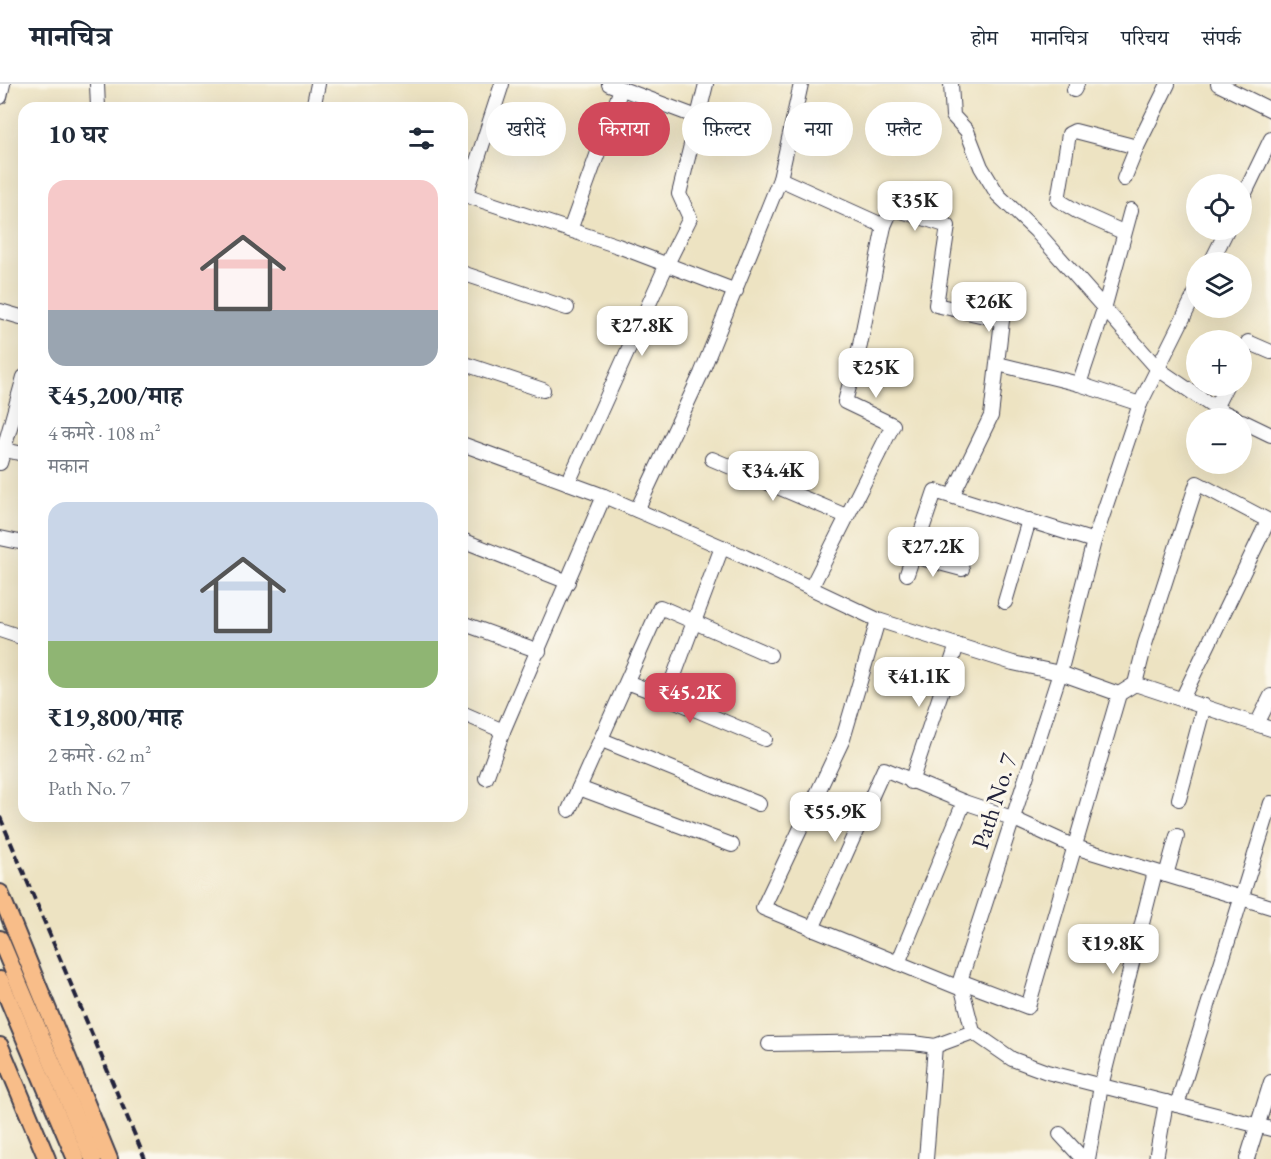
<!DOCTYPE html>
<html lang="hi">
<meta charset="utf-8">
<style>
:root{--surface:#fff;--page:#f2f2f3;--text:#1f2937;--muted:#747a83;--line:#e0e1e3;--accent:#d1495b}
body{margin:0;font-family:"EB Garamond","Noto Serif Devanagari",serif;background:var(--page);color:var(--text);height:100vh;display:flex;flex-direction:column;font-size:22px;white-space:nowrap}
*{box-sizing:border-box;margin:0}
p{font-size:20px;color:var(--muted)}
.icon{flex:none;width:33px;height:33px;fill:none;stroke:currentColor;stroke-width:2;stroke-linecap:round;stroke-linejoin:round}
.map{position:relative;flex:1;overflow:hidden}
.panel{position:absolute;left:18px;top:18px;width:450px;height:720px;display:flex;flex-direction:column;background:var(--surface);border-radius:18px;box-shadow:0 6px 24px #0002}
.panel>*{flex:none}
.hud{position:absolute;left:486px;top:18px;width:570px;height:54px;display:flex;gap:12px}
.controls{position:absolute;left:1186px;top:90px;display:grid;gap:12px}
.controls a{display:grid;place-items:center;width:66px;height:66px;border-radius:50%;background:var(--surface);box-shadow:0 6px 24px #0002;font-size:30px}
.price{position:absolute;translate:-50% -51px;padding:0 14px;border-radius:12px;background:#fff;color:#222;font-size:20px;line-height:39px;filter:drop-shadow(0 2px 3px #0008)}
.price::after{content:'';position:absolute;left:50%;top:36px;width:18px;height:14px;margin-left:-9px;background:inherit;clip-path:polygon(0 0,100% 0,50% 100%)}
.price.selected{background:var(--accent);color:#fff}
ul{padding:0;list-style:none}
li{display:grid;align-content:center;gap:12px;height:318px;padding:0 30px}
li span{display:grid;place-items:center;height:186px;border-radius:18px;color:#555}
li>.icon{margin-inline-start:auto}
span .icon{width:108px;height:108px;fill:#fffc;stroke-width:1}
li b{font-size:26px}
h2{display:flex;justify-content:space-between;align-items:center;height:72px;padding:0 30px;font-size:26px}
.pill{padding:0 21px;border-radius:27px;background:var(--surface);box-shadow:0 6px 24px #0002;font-size:21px;line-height:54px}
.pill.selected{background:var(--accent);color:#fff}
header{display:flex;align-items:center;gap:36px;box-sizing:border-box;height:84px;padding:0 30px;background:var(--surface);border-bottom:2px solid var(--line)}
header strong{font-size:28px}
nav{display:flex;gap:33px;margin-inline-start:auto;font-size:21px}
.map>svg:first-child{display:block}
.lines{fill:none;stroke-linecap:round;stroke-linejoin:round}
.minor-casing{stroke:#403f4f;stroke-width:16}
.major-casing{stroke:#403f4f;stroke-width:20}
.minor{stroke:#fff;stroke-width:14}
.major{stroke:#f8bd89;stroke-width:16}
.rail{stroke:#22223b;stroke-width:4;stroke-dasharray:9 4.5;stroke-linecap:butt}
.labels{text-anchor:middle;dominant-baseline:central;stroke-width:6;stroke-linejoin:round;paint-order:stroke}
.street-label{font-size:24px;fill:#22223b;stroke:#fbf7ec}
</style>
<header>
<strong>मानचित्र</strong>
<nav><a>होम</a><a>मानचित्र</a><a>परिचय</a><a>संपर्क</a></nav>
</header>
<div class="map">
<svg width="1271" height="1075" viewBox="0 0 1271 1075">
<rect width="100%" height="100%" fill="#fbf7ec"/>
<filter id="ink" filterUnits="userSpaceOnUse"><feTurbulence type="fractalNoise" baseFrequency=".0167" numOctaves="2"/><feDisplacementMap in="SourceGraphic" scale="12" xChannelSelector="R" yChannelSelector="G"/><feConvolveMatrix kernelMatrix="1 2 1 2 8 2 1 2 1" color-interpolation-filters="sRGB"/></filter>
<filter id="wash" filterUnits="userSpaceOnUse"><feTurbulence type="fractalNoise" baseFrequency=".008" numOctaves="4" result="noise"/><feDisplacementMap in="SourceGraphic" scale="24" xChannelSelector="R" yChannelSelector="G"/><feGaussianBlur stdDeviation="1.35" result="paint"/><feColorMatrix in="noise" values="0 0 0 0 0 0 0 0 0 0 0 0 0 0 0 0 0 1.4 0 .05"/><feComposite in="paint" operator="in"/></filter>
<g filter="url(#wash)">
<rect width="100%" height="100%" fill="#ede3c2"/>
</g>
<g filter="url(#ink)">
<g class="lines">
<defs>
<g id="minor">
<path d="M97,0L98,24"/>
<path d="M609,0L697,33"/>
<path d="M951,0L953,32L967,47L981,83L998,111L1036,147L1158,285L1215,324L1236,334"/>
<path d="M1218,0L1271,26"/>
<path d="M1074,6L1077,0"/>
<path d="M0,13L3,0"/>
<path d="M313,24L318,0"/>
<path d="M780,95L884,142"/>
<path d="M1124,95L1137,63"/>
<path d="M462,110L618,162L736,207"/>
<path d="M466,111L502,0"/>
<path d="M1242,115L1271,55"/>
<path d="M570,146L621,5"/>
<path d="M1123,148L1078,128L1058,116L1069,50L1075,47L1137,63L1168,0"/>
<path d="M1211,178L1227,146"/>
<path d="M462,189L567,224"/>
<path d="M1197,206L1140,320L1094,457L1060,589L960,897L973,948L1012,975L1047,988L1271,1045"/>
<path d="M0,227L24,234"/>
<path d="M1242,269L1248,258L1271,268"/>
<path d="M462,279L543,306"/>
<path d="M998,280L1079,300L1140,320"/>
<path d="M1079,300L1104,225L1131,126"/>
<path d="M1215,324L1226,302"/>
<path d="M1242,337L1271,351"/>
<path d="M462,360L604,412L745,473L878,536L1013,579L1060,589L1119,610L1135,600L1271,645"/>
<path d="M4,366L24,370"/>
<path d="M712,375L846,432"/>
<path d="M0,379L24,293"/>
<path d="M568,399L667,180L690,134L679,110L706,0"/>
<path d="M952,412L991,332L1002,236"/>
<path d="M637,426L701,290L780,95L801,0"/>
<path d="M0,454L24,459"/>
<path d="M462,456L568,498"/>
<path d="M913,472L962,485"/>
<path d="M907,490L935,407L1094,457"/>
<path d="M811,504L893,341L845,318L860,261L884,142L892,124L948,142L936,221L1002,236L1007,214"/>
<path d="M1005,518L1029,436"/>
<path d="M878,536L843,655L763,824L962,905"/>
<path d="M462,539L539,567"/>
<path d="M0,546L24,554"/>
<path d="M627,598L666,613L765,655"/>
<path d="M1135,600L1145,560L1197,399L1271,438"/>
<path d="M666,613L722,463"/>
<path d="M1182,615L1268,437"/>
<path d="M462,629L503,647L604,412"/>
<path d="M1257,640L1271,612"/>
<path d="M602,656L759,720"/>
<path d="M486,694L503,647"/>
<path d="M911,698L957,561"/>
<path d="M579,704L732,761"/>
<path d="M1179,715L1204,622"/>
<path d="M569,726L660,523L770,571"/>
<path d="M1166,791L1177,752"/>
<path d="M812,845L884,685L964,718L1012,734L1075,763L1271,823"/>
<path d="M898,879L964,718"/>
<path d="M960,897L1028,923L1119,610"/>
<path d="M769,960L885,958L914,959L935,962L973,948"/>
<path d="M1177,1021L1271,719"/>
<path d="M1060,1050L1083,1075"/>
<path d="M926,1075L935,962"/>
<path d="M1088,1075L1101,1002L1155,788"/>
<path d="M1156,1075L1166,1018"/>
<path d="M1247,1075L1271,998"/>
</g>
<g id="major">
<path d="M0,809L109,1075"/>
<path d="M0,855L93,1075"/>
<path d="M0,896L76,1075"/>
<path d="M0,962L47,1075"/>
</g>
</defs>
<use href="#minor" class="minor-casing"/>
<use href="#major" class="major-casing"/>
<use href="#minor" class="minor"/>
<use href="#major" class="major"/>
<path class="rail" d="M0,733L145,1075"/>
</g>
</g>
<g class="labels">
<g class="street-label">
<text transform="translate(994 717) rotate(-72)">Path No. 7</text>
</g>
</g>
</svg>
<div class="controls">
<a><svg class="icon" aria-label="locate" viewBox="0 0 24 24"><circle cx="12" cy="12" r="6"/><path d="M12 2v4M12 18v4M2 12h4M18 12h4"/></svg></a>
<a><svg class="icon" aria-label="layers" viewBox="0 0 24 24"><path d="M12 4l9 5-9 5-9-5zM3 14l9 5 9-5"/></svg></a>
<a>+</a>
<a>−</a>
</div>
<b class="price" style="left:915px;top:148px">₹35K</b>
<b class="price" style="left:989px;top:249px">₹26K</b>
<b class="price" style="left:642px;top:273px">₹27.8K</b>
<b class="price" style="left:876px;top:315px">₹25K</b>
<b class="price" style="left:773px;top:418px">₹34.4K</b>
<b class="price" style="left:933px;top:494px">₹27.2K</b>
<b class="price" style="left:919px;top:624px">₹41.1K</b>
<b class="price selected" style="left:690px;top:640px">₹45.2K</b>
<b class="price" style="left:835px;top:759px">₹55.9K</b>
<b class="price" style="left:1113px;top:891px">₹19.8K</b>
<div class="hud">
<a class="pill">खरीदें</a>
<a class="pill selected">किराया</a>
<a class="pill">फ़िल्टर</a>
<a class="pill">नया</a>
<a class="pill">फ़्लैट</a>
</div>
<section class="panel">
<h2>10 घर<svg class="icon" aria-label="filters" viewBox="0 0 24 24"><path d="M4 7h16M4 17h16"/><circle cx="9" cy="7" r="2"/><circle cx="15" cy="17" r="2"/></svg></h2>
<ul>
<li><span style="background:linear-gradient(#f6c9c9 70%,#9aa5b1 0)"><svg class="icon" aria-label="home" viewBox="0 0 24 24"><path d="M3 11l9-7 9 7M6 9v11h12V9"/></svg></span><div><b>₹45,200/माह</b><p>4 कमरे · 108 m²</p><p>मकान</p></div></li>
<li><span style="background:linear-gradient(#c9d6e8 75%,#8fb573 0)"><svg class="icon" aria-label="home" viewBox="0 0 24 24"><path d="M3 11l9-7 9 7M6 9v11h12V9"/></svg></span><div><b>₹19,800/माह</b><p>2 कमरे · 62 m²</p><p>Path No. 7</p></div></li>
</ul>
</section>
</div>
